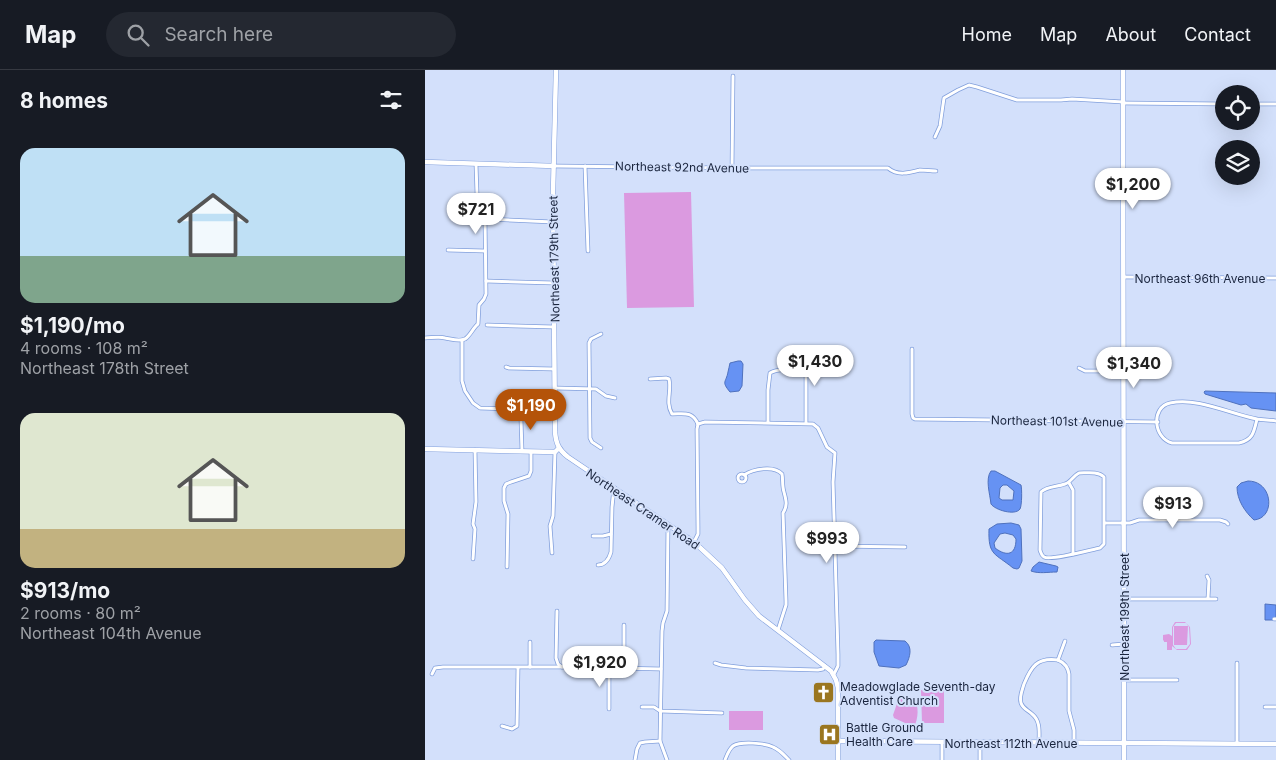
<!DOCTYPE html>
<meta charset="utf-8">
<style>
:root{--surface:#171b24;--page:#242831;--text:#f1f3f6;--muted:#9ea1a6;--line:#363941;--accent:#b45309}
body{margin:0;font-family:Inter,sans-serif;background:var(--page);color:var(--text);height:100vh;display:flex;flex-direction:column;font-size:19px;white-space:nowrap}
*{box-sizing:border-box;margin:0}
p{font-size:16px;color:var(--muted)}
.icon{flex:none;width:28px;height:28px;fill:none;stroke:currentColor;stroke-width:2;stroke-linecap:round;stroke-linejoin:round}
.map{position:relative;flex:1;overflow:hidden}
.drawer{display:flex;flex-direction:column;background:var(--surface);width:425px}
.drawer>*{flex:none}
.fabs{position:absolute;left:790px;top:15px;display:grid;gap:10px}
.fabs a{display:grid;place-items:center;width:45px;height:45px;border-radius:50%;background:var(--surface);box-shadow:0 5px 20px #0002;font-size:25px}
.price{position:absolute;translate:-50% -42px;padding:0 11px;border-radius:18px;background:#fff;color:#222;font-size:16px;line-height:32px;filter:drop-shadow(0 1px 2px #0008)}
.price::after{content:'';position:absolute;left:50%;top:30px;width:15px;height:11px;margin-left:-8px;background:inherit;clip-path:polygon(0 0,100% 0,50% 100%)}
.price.on{background:var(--accent);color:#fff}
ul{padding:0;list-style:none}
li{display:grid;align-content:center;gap:10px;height:265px;padding:0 20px}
li span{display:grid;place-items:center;height:155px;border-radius:15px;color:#555}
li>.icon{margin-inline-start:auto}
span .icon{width:90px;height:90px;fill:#fffc;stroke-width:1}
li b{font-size:21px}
h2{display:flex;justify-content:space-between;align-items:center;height:60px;padding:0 20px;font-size:21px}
header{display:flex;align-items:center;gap:30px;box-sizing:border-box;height:70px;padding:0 25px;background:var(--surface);border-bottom:1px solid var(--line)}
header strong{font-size:24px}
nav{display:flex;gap:28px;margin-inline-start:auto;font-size:18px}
.search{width:350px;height:45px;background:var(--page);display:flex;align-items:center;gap:12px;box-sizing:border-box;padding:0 18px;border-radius:28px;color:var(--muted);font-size:19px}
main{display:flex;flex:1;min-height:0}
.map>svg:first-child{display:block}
.green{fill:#db9ae0;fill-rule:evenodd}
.water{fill:#6692f3;stroke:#4f71bd;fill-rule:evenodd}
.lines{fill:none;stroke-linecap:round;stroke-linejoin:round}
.street-casing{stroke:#819fdc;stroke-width:4.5}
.secondary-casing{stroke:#819fdc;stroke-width:5.5}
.street{stroke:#fff;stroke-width:3}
.secondary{stroke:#fff;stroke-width:4.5}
.labels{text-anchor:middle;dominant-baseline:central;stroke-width:4;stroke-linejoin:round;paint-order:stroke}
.street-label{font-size:12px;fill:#1a253e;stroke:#d3e0fb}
.poi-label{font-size:12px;fill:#1a253e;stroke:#d3e0fb;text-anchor:start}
</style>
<header>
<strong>Map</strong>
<div class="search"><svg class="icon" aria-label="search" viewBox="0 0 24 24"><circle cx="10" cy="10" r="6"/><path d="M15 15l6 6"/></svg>Search here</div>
<nav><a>Home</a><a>Map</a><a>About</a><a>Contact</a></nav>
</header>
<main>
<section class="drawer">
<h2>8 homes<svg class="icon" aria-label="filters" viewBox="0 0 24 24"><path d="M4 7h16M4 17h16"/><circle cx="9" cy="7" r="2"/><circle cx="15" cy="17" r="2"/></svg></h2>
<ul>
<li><span style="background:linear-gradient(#bfe0f5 70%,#7fa58c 0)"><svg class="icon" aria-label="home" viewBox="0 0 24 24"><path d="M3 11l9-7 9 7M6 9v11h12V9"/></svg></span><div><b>$1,190/mo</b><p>4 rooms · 108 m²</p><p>Northeast 178th Street</p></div></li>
<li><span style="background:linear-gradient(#dfe7d0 75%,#c2b280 0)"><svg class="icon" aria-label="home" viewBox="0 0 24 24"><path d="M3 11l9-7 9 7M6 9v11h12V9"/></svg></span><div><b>$913/mo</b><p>2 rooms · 80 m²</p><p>Northeast 104th Avenue</p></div></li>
</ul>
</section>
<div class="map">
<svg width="851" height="690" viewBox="0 0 851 690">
<rect width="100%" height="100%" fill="#d3e0fb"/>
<g class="green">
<path d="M266,122L269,237L202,238L199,123Z"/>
<path d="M750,552H760L765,557L766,574L762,580H752L747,576V580H742V572H739V571L738,570V565L744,564L747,566V557ZM751,553H761L764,557L765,574L761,579H751L748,575V557Z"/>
<path d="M749,556H763L762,575H749Z"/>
<path d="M496,620H519V653H497Z"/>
<path d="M475,625C479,626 484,626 488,628C495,635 493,650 489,657L469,648L468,645Z"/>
<rect x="304" y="641" width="34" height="19"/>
</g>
<g class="water">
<path d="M313,291H316L318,294L317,316L314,321L305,322C296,311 301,313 303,302C304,299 304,296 305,293Z"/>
<path d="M780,321L851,323V341L826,338L821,334L816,335L780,324L779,322Z"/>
<path d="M566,401H570L596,415C597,419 597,435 595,439C590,446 570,440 566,434C565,424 560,409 566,401ZM578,415H582L589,421L588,430H577L574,428L575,418Z"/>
<path d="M823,411C848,411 851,448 829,450C820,442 812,430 812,417L816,413Z"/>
<path d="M586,453L594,455L596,459L597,491L594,498L592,499L588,498C570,483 563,486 564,459L572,454ZM580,463L588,465L591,469C591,485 582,487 570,478L569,473L575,464Z"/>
<path d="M614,492L631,496L633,497L632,502C623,502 614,504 606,501L608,497Z"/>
<path d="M840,534L851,535V547L849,548V550H840Z"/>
<path d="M451,570L480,571C488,577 485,587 481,595L474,598L454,596L449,582V572Z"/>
</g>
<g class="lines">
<defs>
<g id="street">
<path d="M698,33L799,34"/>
<path d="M826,34H851"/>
<path d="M510,67L515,56L519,28L533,20L544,15L552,17L592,30H636L647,29L698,32"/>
<path d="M129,96L307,98H463C472,106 484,103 495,100C500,100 506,101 511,101"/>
<path d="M160,96L163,181"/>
<path d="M307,98L308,6"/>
<path d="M60,149L128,152"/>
<path d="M23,180L60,181"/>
<path d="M699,207L851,208"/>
<path d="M61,211L129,213"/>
<path d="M62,255L129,257"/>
<path d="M0,268C6,268 14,266 20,268C27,269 33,272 40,269C45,266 48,258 53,254L54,235L59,229L61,224L60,149L59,137L52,124L51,94"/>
<path d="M37,270V311L40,321L48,333L55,338L88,339L95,344L96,350L97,381"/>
<path d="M487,279V344L488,348L490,349L733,352"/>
<path d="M81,297L84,298L129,299"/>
<path d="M654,298L660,301H698"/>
<path d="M225,309L241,308L244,309C247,321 240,332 247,344C259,344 267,341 273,354"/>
<path d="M130,318L171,319L181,326L190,328"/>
<path d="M832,349C829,362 828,370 814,373H747C728,368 726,337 745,333C773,327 805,344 832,349C838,350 845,350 851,351"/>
<path d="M343,352V320L345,303C354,298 367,300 377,301L381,306V353"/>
<path d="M273,354L280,352L388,354L393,358L402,377L410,383L408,412L413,584V596L409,604"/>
<path d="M176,378L167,372L165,368L164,273L166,269L176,264"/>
<path d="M654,403C662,403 673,401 679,407V474L675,478C665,480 626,491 619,487C616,485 616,483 615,480L616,422C622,416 632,417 640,414C646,412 648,406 654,403Z"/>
<circle cx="317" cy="408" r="4"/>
<path d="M319,405C328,399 349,395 357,404C358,409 357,416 359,422C361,430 363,435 358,443L361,531V535L353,560"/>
<path d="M644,413L648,420V484"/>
<path d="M680,453H705L714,450H795L801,452L803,454"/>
<path d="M168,466H178L186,464"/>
<path d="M269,472L273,464V458L272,359L273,354"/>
<path d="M410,476L480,477"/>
<path d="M127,483L125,456L128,446L130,382"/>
<path d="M48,489L50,459L48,454L51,432L50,380"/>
<path d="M173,495C181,495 184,489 186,482L187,437L189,418"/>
<path d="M82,497L83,444L79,431V418L81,414L86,412L104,406L106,401V382"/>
<path d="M782,506L784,510L783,528"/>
<path d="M699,529H791"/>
<path d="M132,541L131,588L133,594L137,597"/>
<path d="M849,549H851"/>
<path d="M105,572V597"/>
<path d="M687,575L699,574"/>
<path d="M633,590C640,593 643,597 644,604V641L649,660V673"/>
<path d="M633,590L640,571"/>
<path d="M290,593L296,595L321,598L393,600L398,599L400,596"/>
<path d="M199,599V555"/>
<path d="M7,604L10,598L18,597H145L236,599"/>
<path d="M699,610H752"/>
<path d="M217,637H229L235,641L297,643"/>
<path d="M840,637H851"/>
<path d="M184,639V598"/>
<path d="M77,656L87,659L92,656L93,598"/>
<path d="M555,672V690"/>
<path d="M614,673C614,663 616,651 607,644C603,640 598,639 596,633C594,627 597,621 599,614C606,597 612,587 633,590"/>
<path d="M812,673V593"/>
<path d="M210,690L212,679L215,673L220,672L235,671"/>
<path d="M242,690L235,671L237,561L238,553L242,541L243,455"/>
<path d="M300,690C302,685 304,679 308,676C316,671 340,673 348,677C355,680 359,685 364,690"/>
<path d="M517,690V672"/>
</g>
<g id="secondary">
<path d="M131,0L128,123L130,362C131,374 134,380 143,387L269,472L297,498L320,530L334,546L406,601L411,610L413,618V690"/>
<path d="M698,0L699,690"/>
<path d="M0,92L129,96"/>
<path d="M0,379L130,382L134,378"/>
<path d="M413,671L851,674"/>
</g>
</defs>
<use href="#street" class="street-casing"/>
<use href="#secondary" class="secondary-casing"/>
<use href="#street" class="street"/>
<use href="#secondary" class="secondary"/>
</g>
<defs>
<symbol id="church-square" viewBox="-11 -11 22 22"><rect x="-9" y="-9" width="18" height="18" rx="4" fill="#9a7620" stroke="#d3e0fb"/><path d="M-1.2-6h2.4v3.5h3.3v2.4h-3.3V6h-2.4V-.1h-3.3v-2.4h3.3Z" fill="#fff"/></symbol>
<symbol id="hospital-square" viewBox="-11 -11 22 22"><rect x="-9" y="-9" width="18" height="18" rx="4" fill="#9a7620" stroke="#d3e0fb"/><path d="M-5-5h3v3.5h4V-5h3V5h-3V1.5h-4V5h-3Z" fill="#fff"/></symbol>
</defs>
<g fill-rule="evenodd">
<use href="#church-square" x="386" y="610" width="25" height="25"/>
<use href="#hospital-square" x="392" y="652" width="25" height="25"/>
</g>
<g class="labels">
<g class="street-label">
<text transform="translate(257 97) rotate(1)">Northeast 92nd Avenue</text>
<text transform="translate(129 189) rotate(-91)">Northeast 179th Street</text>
<text x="775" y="208">Northeast 96th Avenue</text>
<text transform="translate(632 351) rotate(1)">Northeast 101st Avenue</text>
<text transform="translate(218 439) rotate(34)">Northeast Cramer Road</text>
<text transform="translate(699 547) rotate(-90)">Northeast 199th Street</text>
<text x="586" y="673">Northeast 112th Avenue</text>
</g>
<g class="poi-label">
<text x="415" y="616">Meadowglade Seventh-day<tspan x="415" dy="14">Adventist Church</tspan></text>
<text x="421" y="657">Battle Ground<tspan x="421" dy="14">Health Care</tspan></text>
</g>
</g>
</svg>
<div class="fabs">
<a><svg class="icon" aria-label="locate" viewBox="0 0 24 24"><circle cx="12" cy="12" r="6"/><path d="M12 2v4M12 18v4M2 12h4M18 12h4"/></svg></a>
<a><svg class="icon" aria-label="layers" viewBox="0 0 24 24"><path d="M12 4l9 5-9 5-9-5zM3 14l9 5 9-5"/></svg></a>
</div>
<b class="price" style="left:708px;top:140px">$1,200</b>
<b class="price" style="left:51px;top:165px">$721</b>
<b class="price" style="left:390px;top:317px">$1,430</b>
<b class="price" style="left:709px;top:319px">$1,340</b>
<b class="price on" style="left:106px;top:361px">$1,190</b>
<b class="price" style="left:748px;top:459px">$913</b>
<b class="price" style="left:402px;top:494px">$993</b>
<b class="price" style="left:175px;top:618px">$1,920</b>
</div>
</main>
